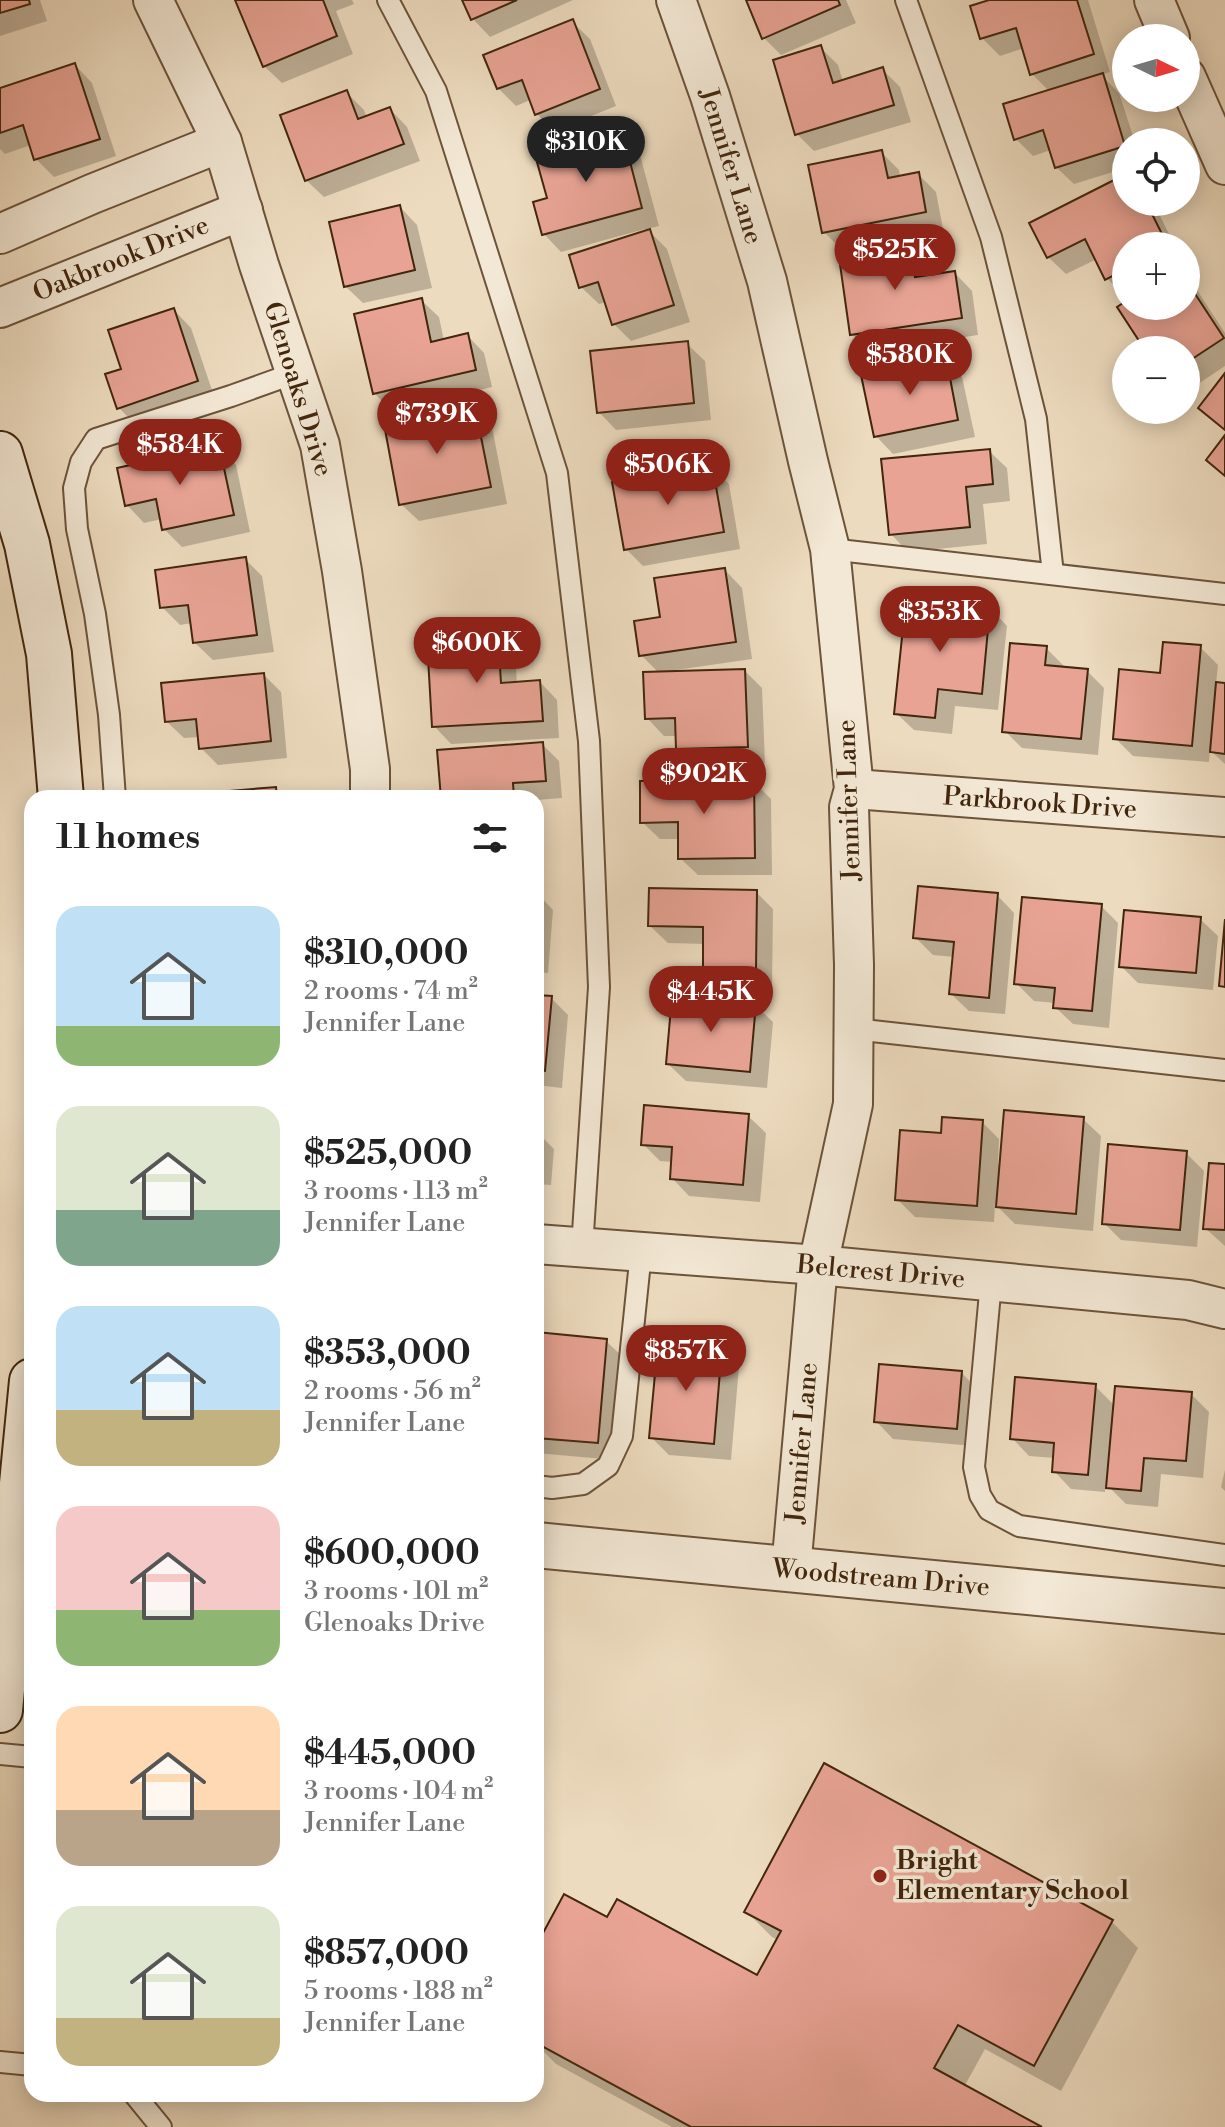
<!DOCTYPE html>
<meta charset="utf-8">
<style>
:root{--surface:#fff;--page:#f6f6f6;--text:#222;--muted:#767676;--accent:#8f2418}
body{margin:0;font-family:"Libre Bodoni",serif;background:var(--page);color:var(--text);height:100vh;display:flex;flex-direction:column;font-size:30px;white-space:nowrap}
*{box-sizing:border-box;margin:0}
p{font-size:26px;color:var(--muted)}
.icon{flex:none;width:44px;height:44px;fill:none;stroke:currentColor;stroke-width:2;stroke-linecap:round;stroke-linejoin:round}
.map{position:relative;flex:1;overflow:hidden}
.drawer{position:absolute;left:24px;top:790px;width:520px;height:1312px;display:flex;flex-direction:column;background:var(--surface);border-radius:24px;box-shadow:0 4px 20px #0003}
.drawer>*{flex:none}
.needle{width:52px;rotate:95deg}
.fabs{position:absolute;left:1112px;top:24px;display:grid;gap:16px}
.fabs a{display:grid;place-items:center;width:88px;height:88px;border-radius:50%;background:var(--surface);box-shadow:0 4px 20px #0003;font-size:40px}
.price{position:absolute;translate:-50% -68px;padding:0 18px;border-radius:28px;background:var(--accent);color:#fff;font-size:26px;line-height:52px;filter:drop-shadow(0 2px 4px #0008)}
.price::after{content:'';position:absolute;left:50%;top:48px;width:24px;height:18px;margin-left:-12px;background:inherit;clip-path:polygon(0 0,100% 0,50% 100%)}
.price.selected{background:#222;color:#fff}
ul{padding:0;list-style:none}
li{display:flex;align-items:center;gap:24px;height:200px;padding:0 32px}
li span{display:grid;place-items:center;flex:none;width:224px;height:160px;border-radius:24px;color:#555}
li>.icon{margin-inline-start:auto}
span .icon{width:96px;height:96px;fill:#fffc;stroke-width:1}
li b{font-size:34px}
h2{display:flex;justify-content:space-between;align-items:center;height:96px;padding:0 32px;font-size:34px}
.map>svg:first-child{display:block}
.shadow{fill:#0003}
.building{fill:#e8a394;stroke:#42260d;stroke-width:2}
.lines{fill:none;stroke-linecap:round;stroke-linejoin:round}
.service-casing{stroke:#6d533a;stroke-width:24}
.minor-casing{stroke:#6d533a;stroke-width:42}
.tertiary-casing{stroke:#6d533a;stroke-width:48}
.secondary-casing{stroke:#42260d;stroke-width:48}
.service{stroke:#f3e8d5;stroke-width:20}
.minor{stroke:#f3e8d5;stroke-width:38}
.tertiary{stroke:#f3e8d5;stroke-width:44}
.secondary{stroke:#f3e8d5;stroke-width:44}
.poi-dot{fill:#8f2418;stroke:#f3e8d5;stroke-width:3}
.labels{text-anchor:middle;dominant-baseline:central;stroke-width:7;stroke-linejoin:round;paint-order:stroke}
.street-label{font-size:26px;fill:#42260d;stroke:#f3e8d5}
.poi-label{font-size:26px;font-weight:bold;fill:#42260d;stroke:#f3e8d5;text-anchor:start}
</style>
<div class="map">
<svg width="1225" height="2127" viewBox="0 0 1225 2127">
<rect width="100%" height="100%" fill="#eddbbf"/>
<filter id="stains"><feTurbulence type="fractalNoise" baseFrequency=".0025" numOctaves="4"/><feColorMatrix values="0 0 0 0 .2 0 0 0 0 .09 0 0 0 0 .02 0 0 0 .5 -.17"/></filter>
<radialGradient id="worn" r=".72"><stop offset=".6" stop-color="#630" stop-opacity="0"/><stop offset="1" stop-color="#630" stop-opacity=".3"/></radialGradient>
<g class="shadow">
<path d="M0,0H40L47,21L0,36Z"/>
<path d="M237,0H352L354,4L336,11L353,54L282,83L264,66Z"/>
<path d="M465,0H573L490,37L473,19Z"/>
<path d="M748,0H846L856,23L781,55L764,38Z"/>
<path d="M996,0H1088L1110,72L1101,75L1119,93L1135,142H1126V168L1074,184L1056,167L1051,150L1033,156L1016,139L1050,92L1032,74L1024,48L1000,56L982,38L973,7Z"/>
<path d="M572,22L590,39L616,106L554,131L537,114L530,100L516,106L498,88Z"/>
<path d="M821,48L838,65L843,82L882,69L900,87L911,122L814,151L797,134Z"/>
<path d="M75,65L92,83L116,156L54,177L36,159L31,145L5,154L0,149V90Z"/>
<path d="M347,93L364,110L367,118L390,109L407,127L420,161L324,197L306,180Z"/>
<path d="M621,133L639,151L659,226L647,229L667,249L690,322L631,341L614,324L607,302L599,304L581,287L646,233L645,229L561,252L544,234L549,199Z"/>
<path d="M882,153L899,170L900,177L918,174L936,192L943,229L841,249L824,232Z"/>
<path d="M1126,177V202H1153L1175,246H1126V295L1124,296L1107,278L1097,259L1066,274L1048,257Z"/>
<path d="M400,207L417,225L432,288L363,303L345,286Z"/>
<path d="M910,248L927,266L929,277L955,273L972,291L978,335L870,351L852,334Z"/>
<path d="M1186,278L1195,287L1225,333V366L1186,392V350H1147L1120,308L1126,304V306H1186Z"/>
<path d="M421,300L439,317L444,341L467,335L484,353L492,387L392,411L374,393Z"/>
<path d="M174,310L191,328L215,399L136,425L119,408L124,370Z"/>
<path d="M687,344L705,361L711,420L616,430L599,412Z"/>
<path d="M945,360L962,377L975,437L893,454L876,436Z"/>
<path d="M475,409L492,427L507,504L419,521L401,504Z"/>
<path d="M218,447L236,465L250,532L182,547L164,529L162,519L144,523L127,505Z"/>
<path d="M989,451L1007,468L1010,501L983,504L987,544L908,552L891,534Z"/>
<path d="M711,466L729,484L740,549L643,566L626,549Z"/>
<path d="M245,559L262,576L274,652L213,660L195,643L192,623L180,625L162,607Z"/>
<path d="M725,570L742,588L752,659L676,670V673L745,671L762,688L765,763L695,765L678,748V736H664L647,718L659,673L641,655L662,619Z"/>
<path d="M990,608L1007,626L998,710L955,706L952,734L914,730L896,713Z"/>
<path d="M498,637L515,655L517,684L540,682L557,700L559,738L451,744L434,726Z"/>
<path d="M1200,647L1218,665L1216,684L1225,685V764L1210,750L1209,762L1133,756L1115,738L1162,675Z"/>
<path d="M1046,648L1064,666L1063,669L1087,671L1104,688L1098,755L1022,748L1005,731Z"/>
<path d="M264,675L281,692L287,758L218,765L201,748L200,737L184,738L166,721Z"/>
<path d="M542,744L559,761L562,798L536,800V798H443Z"/>
<path d="M753,781L771,799L772,875H698L680,858V839H660L642,822Z"/>
<path d="M536,892L553,910L548,973L536,972Z"/>
<path d="M756,892L773,909L772,986L722,985L705,968V944L668,943L650,926Z"/>
<path d="M997,895L1014,913L1005,1014L969,1011L951,994L955,957L933,955L915,937Z"/>
<path d="M1101,906L1118,923L1109,1028L1073,1024L1055,1007L1056,1003L1034,1001L1016,983Z"/>
<path d="M1200,919L1218,936L1213,990L1138,983L1121,966Z"/>
<path d="M536,997L551,998L568,1015L562,1088L536,1085Z"/>
<path d="M755,1005L773,1022L767,1088L686,1081L668,1064Z"/>
<path d="M748,1116L766,1133L760,1202L689,1196L672,1178L673,1162L660,1161L643,1144Z"/>
<path d="M1083,1119L1101,1136L1093,1231L1015,1224L995,1204L994,1222L915,1217L897,1199L943,1135L982,1122L999,1139L998,1164H1001Z"/>
<path d="M536,1131L554,1149L551,1185L536,1184Z"/>
<path d="M1186,1153L1204,1171L1197,1247L1121,1240L1104,1223Z"/>
<path d="M1225,1166V1246L1205,1228Z"/>
<path d="M536,1334L606,1341L624,1358L615,1460L536,1453Z"/>
<path d="M721,1349L739,1367L731,1460L669,1455L651,1437Z"/>
<path d="M962,1373L979,1391L974,1446L893,1439L876,1421Z"/>
<path d="M1095,1386L1115,1406L1191,1394L1209,1412L1203,1478L1161,1474L1158,1507L1126,1504L1106,1484L1105,1492L1071,1489L1054,1471L1055,1458L1029,1456L1012,1438Z"/>
<path d="M1225,1470V1491L1221,1487Z"/>
<path d="M747,1912L1112,1922L1138,1948L1061,2091L985,2049L964,2087L1038,2127H672L556,2064L536,2044V1950L608,1920L758,1978L778,1940L772,1937Z"/>
</g>
<g class="building">
<path d="M0,0H29L30,4L0,13Z"/>
<path d="M235,0H323L337,36L263,67Z"/>
<path d="M462,0H517L471,20Z"/>
<path d="M746,0H838L840,5L762,39Z"/>
<path d="M989,0H1077L1094,54L1030,75L1016,28L980,39L970,6Z"/>
<path d="M573,19L600,89L535,115L522,80L497,89L483,55Z"/>
<path d="M821,45L833,83L883,67L894,105L795,135L773,60Z"/>
<path d="M75,63L100,139L34,160L23,125L0,133V88Z"/>
<path d="M1103,73L1125,146L1055,168L1043,130L1014,140L1003,104Z"/>
<path d="M347,90L358,119L390,107L404,144L305,181L280,115Z"/>
<path d="M622,131L642,208L542,235L533,202L547,198L535,155Z"/>
<path d="M882,150L888,178L919,172L926,212L822,233L808,165Z"/>
<path d="M1126,174V202H1146L1168,246H1126V269L1105,280L1085,239L1047,258L1029,223Z"/>
<path d="M400,205L415,270L344,287L329,222Z"/>
<path d="M650,229L674,305L612,325L598,282L579,288L569,255Z"/>
<path d="M910,246L915,277L955,271L962,318L850,335L839,257Z"/>
<path d="M1186,280L1224,338L1186,363V350H1145L1117,307L1126,301V306H1186Z"/>
<path d="M422,298L431,342L468,333L476,370L373,394L354,314Z"/>
<path d="M174,308L198,381L117,409L105,374L121,369L108,330Z"/>
<path d="M688,341L694,403L597,413L590,351Z"/>
<path d="M946,357L958,420L874,437L861,375Z"/>
<path d="M1225,373V430L1198,408Z"/>
<path d="M475,407L491,487L399,505L384,424Z"/>
<path d="M1225,435V476L1206,460Z"/>
<path d="M219,445L234,515L162,530L156,499L125,506L117,468Z"/>
<path d="M990,449L993,484L966,487L970,527L889,535L881,459Z"/>
<path d="M712,464L724,532L624,550L612,482Z"/>
<path d="M246,557L257,635L193,643L188,605L160,608L155,570Z"/>
<path d="M725,568L736,642L639,656L634,621L660,617L654,578Z"/>
<path d="M906,599L990,607L982,694L938,689L935,718L894,714Z"/>
<path d="M498,635L501,683L540,680L543,721L432,727L427,640Z"/>
<path d="M1163,642L1201,645L1192,746L1113,739L1119,669L1160,673Z"/>
<path d="M1010,643L1047,646L1045,665L1088,669L1081,739L1002,732Z"/>
<path d="M745,669L748,747L676,749L675,718L645,719L643,672Z"/>
<path d="M264,673L271,741L199,749L196,719L165,722L161,683Z"/>
<path d="M1216,682L1225,683V754L1210,752Z"/>
<path d="M543,742L546,781L513,783L514,798H441L437,750Z"/>
<path d="M754,779L755,858L678,859V822L640,823V781Z"/>
<path d="M276,787L277,798H170V796Z"/>
<path d="M918,886L998,893L989,998L949,994L954,942L913,938Z"/>
<path d="M649,888L757,890L756,969L703,968V927L648,926Z"/>
<path d="M1022,897L1102,904L1092,1011L1053,1008L1055,988L1014,984Z"/>
<path d="M1124,910L1201,917L1196,973L1119,967Z"/>
<path d="M1225,919V987L1219,986Z"/>
<path d="M536,995L552,996L545,1071L536,1070Z"/>
<path d="M672,996L756,1003L750,1072L666,1064Z"/>
<path d="M644,1105L749,1114L743,1185L670,1179L672,1147L641,1145Z"/>
<path d="M1004,1110L1084,1117L1076,1214L996,1207Z"/>
<path d="M942,1117L983,1120L977,1206L895,1200L900,1130L941,1133Z"/>
<path d="M1108,1144L1187,1151L1180,1230L1102,1224Z"/>
<path d="M1209,1163L1225,1164V1230L1203,1229Z"/>
<path d="M536,1332L607,1339L598,1443L536,1438Z"/>
<path d="M658,1342L722,1347L714,1444L649,1438Z"/>
<path d="M879,1364L962,1371L957,1429L874,1422Z"/>
<path d="M1015,1377L1096,1384L1088,1475L1052,1472L1054,1443L1010,1439Z"/>
<path d="M1115,1386L1192,1392L1186,1461L1144,1458L1141,1491L1106,1488Z"/>
<path d="M824,1763L1113,1920L1034,2066L958,2025L934,2068L1042,2127H691L536,2043V2023L539,2017L536,2016V1946L564,1894L607,1917L617,1899L757,1975L781,1931L744,1912Z"/>
</g>
<g class="lines">
<defs>
<g id="service">
<path d="M388,0L436,91L557,473L589,741L599,987L582,1248"/>
<path d="M906,0L991,237L1036,419L1053,574"/>
<path d="M830,549L1225,594"/>
<path d="M115,798L109,715L95,614L77,529L74,488L81,462L96,439L231,396L295,373"/>
<path d="M854,1029L1225,1070"/>
<path d="M991,1282L974,1467L980,1495L989,1510L1019,1526L1225,1555"/>
<path d="M536,1486L552,1488L583,1484L608,1466L622,1436L641,1252"/>
<path d="M0,1754L32,1757"/>
<path d="M0,2062L32,2065"/>
<path d="M134,2094L161,2127"/>
</g>
<g id="minor">
<path d="M153,0L222,142L259,265L320,445L342,571L370,769V798"/>
<path d="M676,0L710,96L767,281L808,461L830,549L854,789L849,807L854,965L853,1104L818,1265L791,1569"/>
<path d="M1154,0L1170,38"/>
<path d="M1186,77L1225,165"/>
<path d="M0,234L92,194L222,142"/>
<path d="M0,308L243,210"/>
<path d="M854,789L1225,817"/>
<path d="M536,1244L818,1265L1188,1300L1225,1309"/>
</g>
<path id="tertiary" d="M536,1545L1225,1611"/>
<g id="secondary">
<path d="M0,454L27,544L49,654L61,798"/>
<path d="M0,1710L32,1381"/>
</g>
</defs>
<use href="#service" class="service-casing"/>
<use href="#minor" class="minor-casing"/>
<use href="#tertiary" class="tertiary-casing"/>
<use href="#secondary" class="secondary-casing"/>
<use href="#service" class="service"/>
<use href="#minor" class="minor"/>
<use href="#tertiary" class="tertiary"/>
<use href="#secondary" class="secondary"/>
</g>
<circle class="poi-dot" cx="880" cy="1876" r="8"/>
<g class="labels">
<g class="street-label">
<text transform="translate(731 166) rotate(73)">Jennifer Lane</text>
<text transform="translate(121 259) rotate(-22)">Oakbrook Drive</text>
<text transform="translate(298 389) rotate(73)">Glenoaks Drive</text>
<text transform="translate(849 800) rotate(-92)">Jennifer Lane</text>
<text transform="translate(1040 803) rotate(4)">Parkbrook Drive</text>
<text transform="translate(881 1272) rotate(5)">Belcrest Drive</text>
<text transform="translate(802 1443) rotate(-85)">Jennifer Lane</text>
<text transform="translate(881 1578) rotate(5)">Woodstream Drive</text>
</g>
<g class="poi-label">
<text x="896" y="1861">Bright<tspan x="896" dy="30">Elementary School</tspan></text>
</g>
</g>
<rect width="100%" height="100%" filter="url(#stains)"/>
<rect width="100%" height="100%" fill="url(#worn)"/>
</svg>
<div class="fabs">
<a><svg class="needle" viewBox="-14 -14 28 28"><path d="M0-13l5 13h-10z" fill="#e53935"/><path d="M0 13l5-13h-10z" fill="#767676"/></svg></a>
<a><svg class="icon" aria-label="locate" viewBox="0 0 24 24"><circle cx="12" cy="12" r="6"/><path d="M12 2v4M12 18v4M2 12h4M18 12h4"/></svg></a>
<a>+</a>
<a>−</a>
</div>
<b class="price selected" style="left:586px;top:184px">$310K</b>
<b class="price" style="left:895px;top:292px">$525K</b>
<b class="price" style="left:910px;top:397px">$580K</b>
<b class="price" style="left:437px;top:456px">$739K</b>
<b class="price" style="left:180px;top:487px">$584K</b>
<b class="price" style="left:668px;top:507px">$506K</b>
<b class="price" style="left:940px;top:654px">$353K</b>
<b class="price" style="left:477px;top:685px">$600K</b>
<b class="price" style="left:704px;top:816px">$902K</b>
<b class="price" style="left:711px;top:1034px">$445K</b>
<b class="price" style="left:686px;top:1393px">$857K</b>
<section class="drawer">
<h2>11 homes<svg class="icon" aria-label="filters" viewBox="0 0 24 24"><path d="M4 7h16M4 17h16"/><circle cx="9" cy="7" r="2"/><circle cx="15" cy="17" r="2"/></svg></h2>
<ul>
<li><span style="background:linear-gradient(#bfe0f5 75%,#8fb573 0)"><svg class="icon" aria-label="home" viewBox="0 0 24 24"><path d="M3 11l9-7 9 7M6 9v11h12V9"/></svg></span><div><b>$310,000</b><p>2 rooms · 74 m²</p><p>Jennifer Lane</p></div></li>
<li><span style="background:linear-gradient(#dfe7d0 65%,#7fa58c 0)"><svg class="icon" aria-label="home" viewBox="0 0 24 24"><path d="M3 11l9-7 9 7M6 9v11h12V9"/></svg></span><div><b>$525,000</b><p>3 rooms · 113 m²</p><p>Jennifer Lane</p></div></li>
<li><span style="background:linear-gradient(#bfe0f5 65%,#c2b280 0)"><svg class="icon" aria-label="home" viewBox="0 0 24 24"><path d="M3 11l9-7 9 7M6 9v11h12V9"/></svg></span><div><b>$353,000</b><p>2 rooms · 56 m²</p><p>Jennifer Lane</p></div></li>
<li><span style="background:linear-gradient(#f6c9c9 65%,#8fb573 0)"><svg class="icon" aria-label="home" viewBox="0 0 24 24"><path d="M3 11l9-7 9 7M6 9v11h12V9"/></svg></span><div><b>$600,000</b><p>3 rooms · 101 m²</p><p>Glenoaks Drive</p></div></li>
<li><span style="background:linear-gradient(#ffd9b3 65%,#b9a48a 0)"><svg class="icon" aria-label="home" viewBox="0 0 24 24"><path d="M3 11l9-7 9 7M6 9v11h12V9"/></svg></span><div><b>$445,000</b><p>3 rooms · 104 m²</p><p>Jennifer Lane</p></div></li>
<li><span style="background:linear-gradient(#dfe7d0 70%,#c2b280 0)"><svg class="icon" aria-label="home" viewBox="0 0 24 24"><path d="M3 11l9-7 9 7M6 9v11h12V9"/></svg></span><div><b>$857,000</b><p>5 rooms · 188 m²</p><p>Jennifer Lane</p></div></li>
</ul>
</section>
</div>
